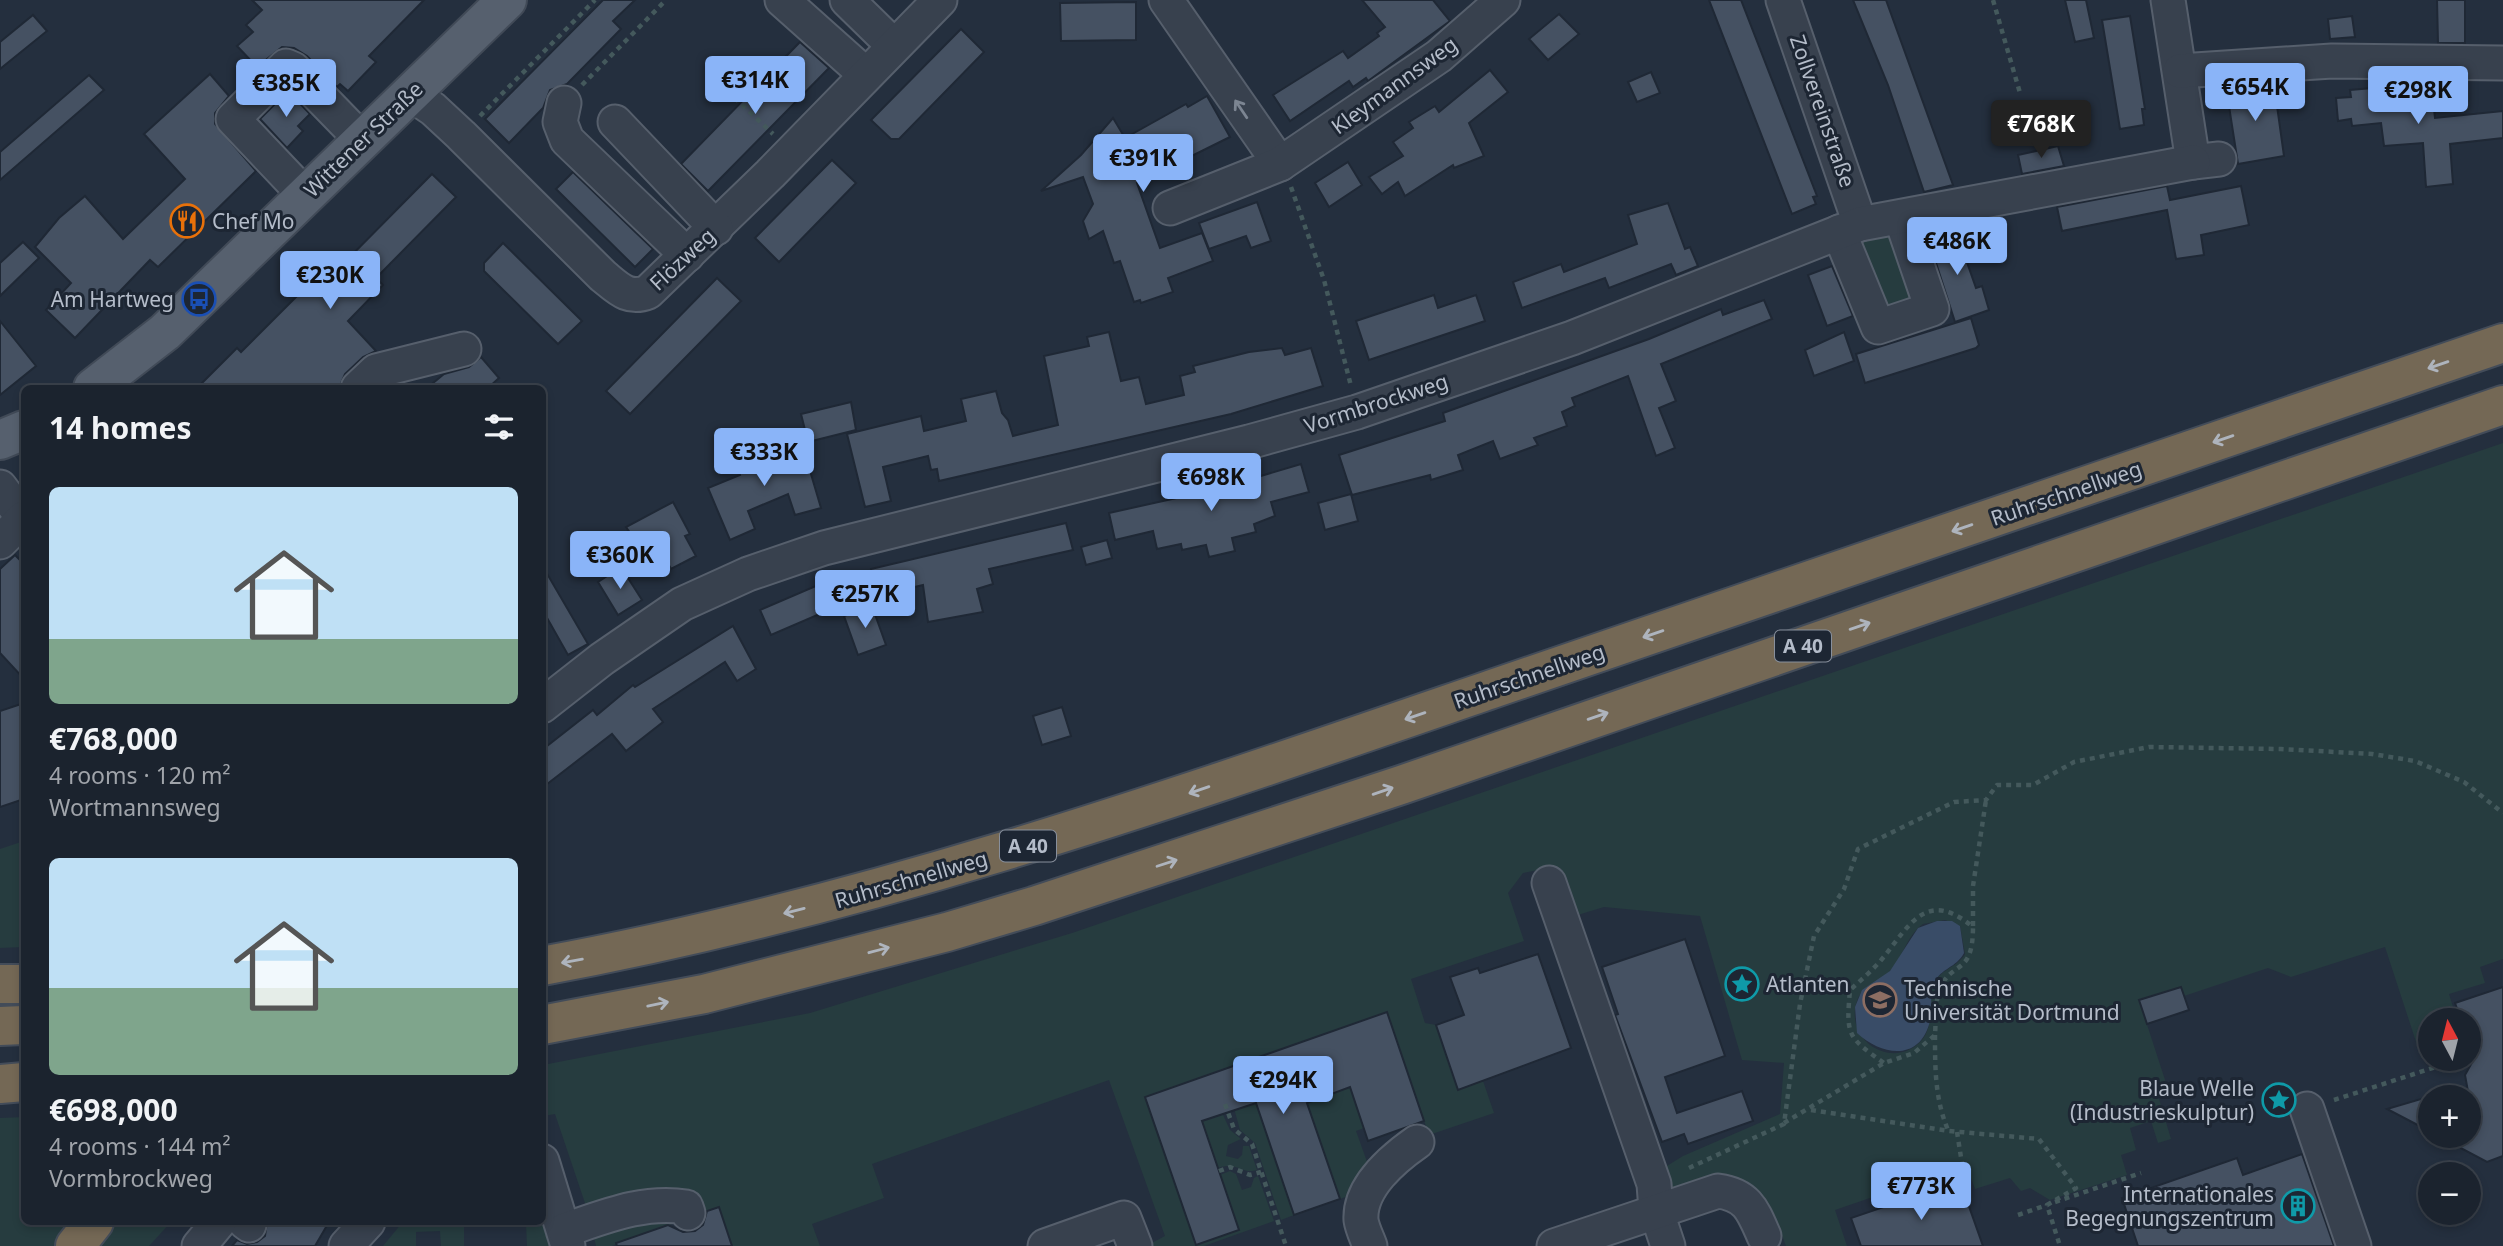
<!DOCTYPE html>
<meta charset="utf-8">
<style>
:root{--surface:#1b232e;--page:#242b36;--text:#f1f3f6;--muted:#a0a4aa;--line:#39404a;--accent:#8ab4f8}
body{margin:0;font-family:"Noto Sans",sans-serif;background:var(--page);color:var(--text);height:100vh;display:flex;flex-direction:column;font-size:26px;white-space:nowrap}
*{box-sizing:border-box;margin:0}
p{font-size:23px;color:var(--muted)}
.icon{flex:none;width:38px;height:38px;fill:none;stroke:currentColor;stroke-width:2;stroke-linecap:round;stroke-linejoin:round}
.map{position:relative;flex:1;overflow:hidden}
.details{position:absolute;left:21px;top:385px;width:525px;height:840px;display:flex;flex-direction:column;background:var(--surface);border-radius:10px;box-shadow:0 4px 10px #0003,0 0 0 2px var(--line)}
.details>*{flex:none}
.needle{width:46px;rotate:353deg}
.controls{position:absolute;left:2418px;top:1008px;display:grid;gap:14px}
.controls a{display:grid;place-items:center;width:63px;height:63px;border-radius:50%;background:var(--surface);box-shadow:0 4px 10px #0003,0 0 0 2px var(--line);font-size:35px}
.price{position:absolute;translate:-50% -60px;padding:0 16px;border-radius:7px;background:var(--accent);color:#111;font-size:23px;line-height:46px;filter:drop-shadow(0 2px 4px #0008)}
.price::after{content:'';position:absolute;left:50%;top:42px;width:21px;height:16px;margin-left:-10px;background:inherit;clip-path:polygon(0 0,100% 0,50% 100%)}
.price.active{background:#222;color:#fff}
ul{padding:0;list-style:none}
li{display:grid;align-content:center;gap:14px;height:371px;padding:0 28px}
li span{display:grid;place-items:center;height:217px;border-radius:10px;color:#555}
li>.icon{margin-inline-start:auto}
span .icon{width:126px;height:126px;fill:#fffc;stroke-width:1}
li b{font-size:30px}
h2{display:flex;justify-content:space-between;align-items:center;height:84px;padding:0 28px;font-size:30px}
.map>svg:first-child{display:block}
.green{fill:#263c3f;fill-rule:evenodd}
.water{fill:#394c67}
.building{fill:#455162;stroke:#1f2835;stroke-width:2}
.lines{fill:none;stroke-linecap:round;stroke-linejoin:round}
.minor-casing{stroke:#565f6c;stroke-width:37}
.major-casing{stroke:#414a57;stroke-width:42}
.highway-casing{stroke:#434c59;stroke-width:42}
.path{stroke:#44595c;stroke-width:4.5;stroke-dasharray:5 5;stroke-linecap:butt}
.minor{stroke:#38414e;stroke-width:33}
.major{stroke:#56606e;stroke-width:38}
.highway{stroke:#746855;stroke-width:38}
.oneway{stroke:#7c8592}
.oneway2{stroke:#aeb4bd}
.labels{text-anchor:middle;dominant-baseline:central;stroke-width:6;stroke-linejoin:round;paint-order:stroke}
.shield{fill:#1d2633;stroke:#878f9c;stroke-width:2}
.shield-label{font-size:19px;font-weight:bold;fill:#b4bcc9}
.street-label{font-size:21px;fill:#b4bcc9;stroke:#1d2633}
.poi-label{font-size:21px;fill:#b4bcc9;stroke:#1d2633;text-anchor:start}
</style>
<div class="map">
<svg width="2503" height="1246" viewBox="0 0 2503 1246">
<rect width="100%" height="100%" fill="#242f3e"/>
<g class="green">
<path d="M1892,233L1920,298L1884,313L1851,242Z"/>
<path d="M2503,443V959L2480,967L2485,983L2449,994L2457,1020H2431V1059L2426,1060L2421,1057L2385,947L2291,977L2268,968L2184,996L2181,987L2139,1000L2168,1089L2157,1092L2171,1139L2158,1143L2151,1121L2130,1128L2136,1150L2121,1155L2127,1175L2050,1200L2030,1188L2021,1191L2010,1178L1975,1189L1966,1165L1835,1210L1847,1246H1786L1773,1212L1759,1197H1673L1662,1169L1683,1156L1780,1114L1784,1063L1742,1060L1700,916L1604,907L1571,917L1554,867L1523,873L1508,893L1524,941L1411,979L1425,1023L1436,1025L1458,1089L1483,1081L1494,1113L1429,1135L1387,1012L1146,1097L1196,1245L1239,1230L1220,1175L1230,1171L1236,1174L1242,1190L1251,1187L1254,1178L1258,1176L1274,1221L1204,1246H1146L1165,1236L1109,1080L872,1164L884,1198L812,1224L820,1246H732L718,1207L612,1246H596L588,1212L555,1114L543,1116V1065L810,1013L1072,933ZM1945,920L1960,926L1965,954C1956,969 1938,969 1933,987C1928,1006 1935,1028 1919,1043C1890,1070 1844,1039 1857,1001C1862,986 1877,983 1888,973C1901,961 1905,941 1918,928L1923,924Z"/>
<path d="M24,841V947L0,948V849Z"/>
<path d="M1350,1087L1364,1128L1356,1131L1370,1170L1351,1195L1340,1199L1307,1103Z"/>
<path d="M1271,1088L1257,1105L1294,1215L1281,1220L1255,1143L1240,1130L1232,1101Z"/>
<path d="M1219,1106L1230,1130L1241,1139L1228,1145L1226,1156L1238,1159L1242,1155L1243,1146H1249L1257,1170C1242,1175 1237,1161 1218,1168L1199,1112Z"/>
<path d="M24,1117V1222H78L60,1246H0V1118Z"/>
<path d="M543,1207L553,1246H527L526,1224H508V1222H542Z"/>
<path d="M109,1222H171L149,1246H89Z"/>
<path d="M482,1222V1226L464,1227V1246H441L440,1231L416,1232V1246H383L402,1223Z"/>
</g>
<path class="water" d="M1937,921H1952L1960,926L1964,953C1956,968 1941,968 1934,983C1929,995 1933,1009 1930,1021C1920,1062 1882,1056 1857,1033L1855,1007L1862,990L1890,971L1918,928Z"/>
<g class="building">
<path d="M252,0H424L369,56L376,62L348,91L340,84L337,87L307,56L294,48L282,47L257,67L237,46L253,32L246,25L262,10Z"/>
<path d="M603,0H635L613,21L621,29L567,84L550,90L543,108L509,143L485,119Z"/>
<path d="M1362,0H1433L1450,21L1368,81L1366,78L1353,87L1349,81L1290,121L1273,95L1343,51L1348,58L1379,36L1377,33L1385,27Z"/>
<path d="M1709,0H1741L1817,196L1813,197L1816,204L1792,214Z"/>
<path d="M1853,0H1886L1953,185L1924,192L1888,85Z"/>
<path d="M2065,0H2086L2094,38L2075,42Z"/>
<path d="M2437,0H2465V43H2438Z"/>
<path d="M1136,2V40L1061,41L1060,3Z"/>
<path d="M1559,14L1579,34L1548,60L1529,39Z"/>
<path d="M33,15L47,31L0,69V42Z"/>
<path d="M2130,16L2145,109H2142L2144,125L2120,129L2102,20Z"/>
<path d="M2352,16L2355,37L2330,39L2328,19Z"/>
<path d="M961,29L984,52L899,139H891L871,120Z"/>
<path d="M800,42L829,68L708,191L681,164Z"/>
<path d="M1490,70L1508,92L1469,123L1484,156L1454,168L1453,165L1405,196L1398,182L1382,194L1369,177L1403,156L1393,142L1413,128L1409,122L1435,106L1439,112Z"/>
<path d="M1651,72L1660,93L1637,102L1628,82Z"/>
<path d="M210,74L229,96L215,113V124L256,171L158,267L150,260L75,338L46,310L71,283L35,247L59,218L85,196L123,239L185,179L144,134Z"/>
<path d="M89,75L104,90L0,180V152Z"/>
<path d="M2274,84L2284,156L2238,164L2226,87Z"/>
<path d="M2407,85L2417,93L2419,110L2434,109L2435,118L2503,111V138L2450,144L2453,184L2426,187L2423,143L2384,146L2381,123L2352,126L2351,119L2338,121L2336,98L2351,97L2350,90Z"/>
<path d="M288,91L310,114L298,126L303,131L287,148L260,119Z"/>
<path d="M1207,96L1230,137L1137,183L1160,248L1202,233L1213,261L1168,278L1173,292L1141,303L1140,300L1134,302L1120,261L1114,263L1103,231L1089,239L1083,221L1093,204L1083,177L1041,191L1081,155L1113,118L1125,138L1186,104L1188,107Z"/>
<path d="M2058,146L2064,166L2022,174L2018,155Z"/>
<path d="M832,160L856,183L779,262L755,238Z"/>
<path d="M1348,162L1362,185L1329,207L1315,183Z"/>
<path d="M573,172L653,249L635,267L556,189Z"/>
<path d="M432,174L456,197L376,278L383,285L348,321L376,351L363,357L345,374L339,388H197L237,348L241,352L329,264L336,271Z"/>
<path d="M2167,186L2170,200L2241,186L2249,225L2201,235L2204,255L2176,259L2167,210L2062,231L2057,207Z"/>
<path d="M1257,202L1271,241L1251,248L1246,236L1209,249L1199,223Z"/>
<path d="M1668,203L1685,249L1690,247L1698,266L1676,275L1671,264L1609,288L1605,278L1522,308L1513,282L1561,264L1564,272L1637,244L1628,215Z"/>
<path d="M1955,228L1976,288L1982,286L1989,310L1955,322L1928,238Z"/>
<path d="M23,242L39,258L0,296V263Z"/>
<path d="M503,243L582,321L558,344L484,271V263Z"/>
<path d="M1832,266L1853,316L1827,326L1808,275Z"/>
<path d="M717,278L741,301L630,414L606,391Z"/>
<path d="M1434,295L1438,308L1476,295L1485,321L1369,360L1356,321Z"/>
<path d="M1764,300L1772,319L1661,364L1676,401L1659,408L1675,448L1656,456L1628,376L1572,398L1575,406L1562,412L1567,426L1534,438L1538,445L1500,459L1493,441L1458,455L1463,470L1431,480L1430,475L1352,495L1339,455L1445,421L1443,413L1649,339L1721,309L1723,315Z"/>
<path d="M1971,318L1979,345L1976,348L1865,383L1856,354Z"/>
<path d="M0,321L36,366L0,395Z"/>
<path d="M1109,332L1121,381L1139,377L1146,404L1184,395L1180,376L1195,372L1193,366L1249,352L1282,348L1285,355L1311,348L1323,386L1231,414L939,481L937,469L931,470L928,456L883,467L891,501L865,507L847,434L921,416L924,431L966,421L961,399L996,391L1002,413L1008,420L1013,436L1058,425L1044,356L1089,346L1087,337Z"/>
<path d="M1844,332L1854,361L1814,376L1805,350Z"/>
<path d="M481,357L499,378L488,388H427L444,374L469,367Z"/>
<path d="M851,402L856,430L808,442L801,414Z"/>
<path d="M803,447L821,508L795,515L788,494L748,511L755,529L730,540L708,488L740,475L734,459L755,451L758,458Z"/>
<path d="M1301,464L1309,492L1271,502L1275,516L1254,524L1256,532L1232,538L1235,551L1209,557L1206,545L1182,550L1181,544L1157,549L1153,531L1115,540L1109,513L1217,489Z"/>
<path d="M1351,494L1358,521L1325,530L1318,503Z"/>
<path d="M673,502L690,534L685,536L696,556L671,569L657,543L643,551L626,527Z"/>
<path d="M1066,523L1073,550L989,569L993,584L977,589L983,612L928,622L923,585L877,596L871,569Z"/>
<path d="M1107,540L1112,558L1086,565L1081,547Z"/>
<path d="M15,555L24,564V679L0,653V569Z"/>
<path d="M542,565L588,644L568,655L542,609Z"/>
<path d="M621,567L642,600L618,615L598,582Z"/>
<path d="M825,582L836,607L771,635L760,610Z"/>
<path d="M872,606L886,645L858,655L844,616Z"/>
<path d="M733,626L756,669L737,681L725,662L653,709L663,722L626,751L612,734L542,788V750L593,710L597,715L633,685L635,687Z"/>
<path d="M24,703V799L0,807V711Z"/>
<path d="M1062,707L1071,736L1042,745L1033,716Z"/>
<path d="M1685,939L1725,1056L1665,1077L1677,1113L1742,1091L1753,1121L1688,1144L1684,1134L1662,1142L1615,1015L1618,1014L1602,967Z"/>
<path d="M1538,954L1571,1048L1458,1090L1436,1025L1464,1015L1450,977L1478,968L1480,973Z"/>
<path d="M2181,987L2189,1010L2147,1024L2139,1000Z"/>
<path d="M2503,987V1156L2487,1162L2438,1136H2469V1097L2465,1075L2474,1059L2469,1044V1020H2461L2455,1003Z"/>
<path d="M1387,1012L1424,1121L1368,1141L1350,1087L1307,1103L1340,1199L1294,1215L1256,1103L1202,1121L1239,1230L1196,1245L1145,1097Z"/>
<path d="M2431,1096V1132L2387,1109Z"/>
<path d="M2302,1154L2334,1246H2138L2122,1198L2237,1158L2243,1175Z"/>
<path d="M1960,1181L1983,1246H1861L1851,1218Z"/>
<path d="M719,1207L732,1246H617L616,1243L668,1225L683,1232L695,1231L703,1225L707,1211Z"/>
<path d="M267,1222H329L315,1246H232L237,1240L247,1244L257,1242L265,1236Z"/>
</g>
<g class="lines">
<defs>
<g id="minor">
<path d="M782,0L865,74"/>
<path d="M847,0L893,45"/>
<path d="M1166,0L1280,164"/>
<path d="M1783,0L1860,224"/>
<path d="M2168,0L2193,162L2219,159"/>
<path d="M2180,71L2332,61L2503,63"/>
<path d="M411,94L433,109L461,135L603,276C618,288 628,300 648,292L770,174L940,0"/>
<path d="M564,103L560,122L567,140L687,255"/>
<path d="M615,122L716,228"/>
<path d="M305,195L233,119L286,66L293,69L362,140"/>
<path d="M1170,208L1280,164L1439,56L1503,0"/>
<path d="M1839,232L1878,327L1932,309L1901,218"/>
<path d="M358,388L376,371L464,349"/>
<path d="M0,487L24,519"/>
<path d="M0,542L24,518"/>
<path d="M542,706L602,659L682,604L748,574L824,548L1249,442L1357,412L1572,338L1860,224L2193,162"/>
<path d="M1549,883L1654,1184L1656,1210L1668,1246"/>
<path d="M2307,1109L2354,1246"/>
<path d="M542,1161L568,1246"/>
<path d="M245,1222L249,1225"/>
<path d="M565,1230C604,1217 644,1200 686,1207L688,1213"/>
<path d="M199,1246L219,1222"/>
<path d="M346,1246L368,1222"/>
<path d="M1045,1246L1124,1218L1135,1246"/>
<path d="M1370,1246C1367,1238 1362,1228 1361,1220C1359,1187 1394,1158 1417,1142"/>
<path d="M1554,1246L1718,1191C1748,1195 1753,1211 1764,1236"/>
</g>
<g id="major">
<path d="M93,388L165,332L507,0"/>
<path d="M0,440L24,430"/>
</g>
<g id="highway">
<path d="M542,966C870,906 1181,796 1495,688C1831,573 2167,458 2503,343"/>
<path d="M0,984H24"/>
<path d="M542,1025L704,994L947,932L1034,906L1401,785L2503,405"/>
<path d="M0,1026L24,1025"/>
<path d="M0,1084L24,1082"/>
<path d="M75,1246L94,1222"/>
</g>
</defs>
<use href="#minor" class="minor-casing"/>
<use href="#major" class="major-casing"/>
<use href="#highway" class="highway-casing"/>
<g class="path">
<path d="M1993,0L2020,93"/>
<path d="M713,77L773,134"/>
<path d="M582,85L666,0"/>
<path d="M480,116L595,0"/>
<path d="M1291,187L1324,280L1351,386"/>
<path d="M1973,926V886L1986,800"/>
<path d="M1935,1035C1935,1069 1935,1099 1948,1130"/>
<path d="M2334,1100L2451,1062"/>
<path d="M1225,1104L1234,1129L1252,1144L1286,1246"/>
<path d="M1811,1110L1949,1131L2039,1139L2076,1188L2047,1205L2060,1246"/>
<path d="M1784,1123L1884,1063L1914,1053L1935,1035C1936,1022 1935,1004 1939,991C1951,959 1973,978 1973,927C1926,888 1910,925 1882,959C1873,970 1861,980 1850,990C1846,1035 1847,1037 1884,1063"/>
<path d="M1957,1132L1963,1170"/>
<path d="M1689,1168L1784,1124L1800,1004L1814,936L1844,889L1858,849L1954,802L1986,800L1997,785H2033L2074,762L2149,747L2281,749L2372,754L2415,761L2464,782L2503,813"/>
<path d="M1219,1171L1230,1167L1250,1175L1261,1172"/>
<path d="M2055,1202L2141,1173"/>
<path d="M2018,1215L2047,1205"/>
</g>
<use href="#minor" class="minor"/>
<use href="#major" class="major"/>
<use href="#highway" class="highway"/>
</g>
<defs><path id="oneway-shaft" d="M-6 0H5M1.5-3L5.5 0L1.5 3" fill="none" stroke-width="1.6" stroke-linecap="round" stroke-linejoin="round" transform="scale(1.75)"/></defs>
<use class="oneway" href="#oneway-shaft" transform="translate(1241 109) rotate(-124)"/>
<g class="oneway2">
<use href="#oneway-shaft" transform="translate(2438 365) rotate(161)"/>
<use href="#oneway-shaft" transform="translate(2223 439) rotate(161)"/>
<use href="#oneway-shaft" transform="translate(1962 528) rotate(161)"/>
<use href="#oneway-shaft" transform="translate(1860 626) rotate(-19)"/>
<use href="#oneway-shaft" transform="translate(1653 634) rotate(161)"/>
<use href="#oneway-shaft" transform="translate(1415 716) rotate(161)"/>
<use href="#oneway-shaft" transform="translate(1598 716) rotate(-19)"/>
<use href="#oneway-shaft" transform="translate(1199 790) rotate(161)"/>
<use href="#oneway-shaft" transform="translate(1383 791) rotate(-19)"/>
<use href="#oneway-shaft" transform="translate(1167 863) rotate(-18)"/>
<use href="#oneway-shaft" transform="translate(794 911) rotate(166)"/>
<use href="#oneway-shaft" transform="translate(879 950) rotate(-15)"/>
<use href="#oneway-shaft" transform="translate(572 961) rotate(170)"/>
<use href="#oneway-shaft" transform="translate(658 1004) rotate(-12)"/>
</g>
<defs>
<symbol id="restaurant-ring" viewBox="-11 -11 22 22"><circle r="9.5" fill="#1d2633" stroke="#e8710a" stroke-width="1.5"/><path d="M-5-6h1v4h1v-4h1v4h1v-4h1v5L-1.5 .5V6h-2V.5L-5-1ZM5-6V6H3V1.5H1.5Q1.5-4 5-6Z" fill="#e8710a"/></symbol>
<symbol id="bus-ring" viewBox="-11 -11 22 22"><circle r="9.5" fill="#1d2633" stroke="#1a4fb4" stroke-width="1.5"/><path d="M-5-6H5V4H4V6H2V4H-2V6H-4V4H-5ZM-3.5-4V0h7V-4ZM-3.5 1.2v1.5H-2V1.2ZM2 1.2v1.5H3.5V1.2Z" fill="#1a4fb4"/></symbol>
<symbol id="sight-ring" viewBox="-11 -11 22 22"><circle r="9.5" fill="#1d2633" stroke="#0f9aa8" stroke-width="1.5"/><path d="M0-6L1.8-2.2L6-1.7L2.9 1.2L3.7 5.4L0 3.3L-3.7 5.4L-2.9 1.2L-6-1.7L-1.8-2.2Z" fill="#0f9aa8"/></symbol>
<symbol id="university-ring" viewBox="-11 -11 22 22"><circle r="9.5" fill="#1d2633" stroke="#8d6e63" stroke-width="1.5"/><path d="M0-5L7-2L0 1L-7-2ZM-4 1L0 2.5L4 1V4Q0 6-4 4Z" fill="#8d6e63"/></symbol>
<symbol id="building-ring" viewBox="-11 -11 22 22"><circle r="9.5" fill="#1d2633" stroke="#0f9aa8" stroke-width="1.5"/><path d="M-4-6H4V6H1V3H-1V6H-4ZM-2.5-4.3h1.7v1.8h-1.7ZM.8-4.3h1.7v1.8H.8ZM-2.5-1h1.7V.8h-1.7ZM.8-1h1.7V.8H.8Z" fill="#0f9aa8"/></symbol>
</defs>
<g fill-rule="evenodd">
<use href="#restaurant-ring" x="168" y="202" width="38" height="38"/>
<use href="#bus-ring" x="180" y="280" width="38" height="38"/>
<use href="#sight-ring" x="1723" y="965" width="38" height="38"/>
<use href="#university-ring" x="1861" y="981" width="38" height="38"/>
<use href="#sight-ring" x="2260" y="1081" width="38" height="38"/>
<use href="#building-ring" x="2279" y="1187" width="38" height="38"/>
</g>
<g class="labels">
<g class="shield">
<rect x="1775" y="630.5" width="56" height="31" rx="5"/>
<rect x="1000" y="830.5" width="56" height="31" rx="5"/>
</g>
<g class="shield-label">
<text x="1803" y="646">A 40</text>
<text x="1028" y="846">A 40</text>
</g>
<g class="street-label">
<text transform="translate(1394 85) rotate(-36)">Kleymannsweg</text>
<text transform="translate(1823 111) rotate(71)">Zollvereinstraße</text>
<text transform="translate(363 139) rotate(-44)">Wittener Straße</text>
<text transform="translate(682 259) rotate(-43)">Flözweg</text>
<text transform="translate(1376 403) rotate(-18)">Vormbrockweg</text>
<text transform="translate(2066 493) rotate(-19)">Ruhrschnellweg</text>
<text transform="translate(1529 676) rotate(-19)">Ruhrschnellweg</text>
<text transform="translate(911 879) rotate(-16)">Ruhrschnellweg</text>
</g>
<g class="poi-label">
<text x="212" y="221">Chef Mo</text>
<text x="174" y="299" text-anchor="end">Am Hartweg</text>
<text x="1766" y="984">Atlanten</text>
<text x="1904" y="988">Technische<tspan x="1904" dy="24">Universität Dortmund</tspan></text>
<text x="2254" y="1088" text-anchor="end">Blaue Welle<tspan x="2254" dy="24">(Industrieskulptur)</tspan></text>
<text x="2274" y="1194" text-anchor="end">Internationales<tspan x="2274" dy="24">Begegnungszentrum</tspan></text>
</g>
</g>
</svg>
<div class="controls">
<a><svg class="needle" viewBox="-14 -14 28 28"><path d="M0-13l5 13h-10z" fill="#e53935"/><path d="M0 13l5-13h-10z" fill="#a0a4aa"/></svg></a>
<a>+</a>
<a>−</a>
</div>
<b class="price" style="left:755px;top:116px">€314K</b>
<b class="price" style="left:286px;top:119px">€385K</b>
<b class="price" style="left:2255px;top:123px">€654K</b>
<b class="price" style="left:2418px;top:126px">€298K</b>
<b class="price active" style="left:2041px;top:160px">€768K</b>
<b class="price" style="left:1143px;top:194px">€391K</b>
<b class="price" style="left:1957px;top:277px">€486K</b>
<b class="price" style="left:330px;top:311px">€230K</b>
<b class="price" style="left:764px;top:488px">€333K</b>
<b class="price" style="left:1211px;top:513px">€698K</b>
<b class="price" style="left:620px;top:591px">€360K</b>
<b class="price" style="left:865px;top:630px">€257K</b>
<b class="price" style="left:1283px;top:1116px">€294K</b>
<b class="price" style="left:1921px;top:1222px">€773K</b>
<section class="details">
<h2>14 homes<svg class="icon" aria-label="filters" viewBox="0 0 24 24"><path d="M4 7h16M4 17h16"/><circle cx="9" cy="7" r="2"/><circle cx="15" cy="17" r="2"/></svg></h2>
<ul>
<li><span style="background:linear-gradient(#bfe0f5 70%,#7fa58c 0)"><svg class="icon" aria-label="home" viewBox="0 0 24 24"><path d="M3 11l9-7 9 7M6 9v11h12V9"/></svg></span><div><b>€768,000</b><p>4 rooms · 120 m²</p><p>Wortmannsweg</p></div></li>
<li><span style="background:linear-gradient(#bfe0f5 60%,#7fa58c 0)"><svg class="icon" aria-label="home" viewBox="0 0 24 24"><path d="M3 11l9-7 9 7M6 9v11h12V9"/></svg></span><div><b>€698,000</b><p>4 rooms · 144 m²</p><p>Vormbrockweg</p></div></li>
</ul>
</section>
</div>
